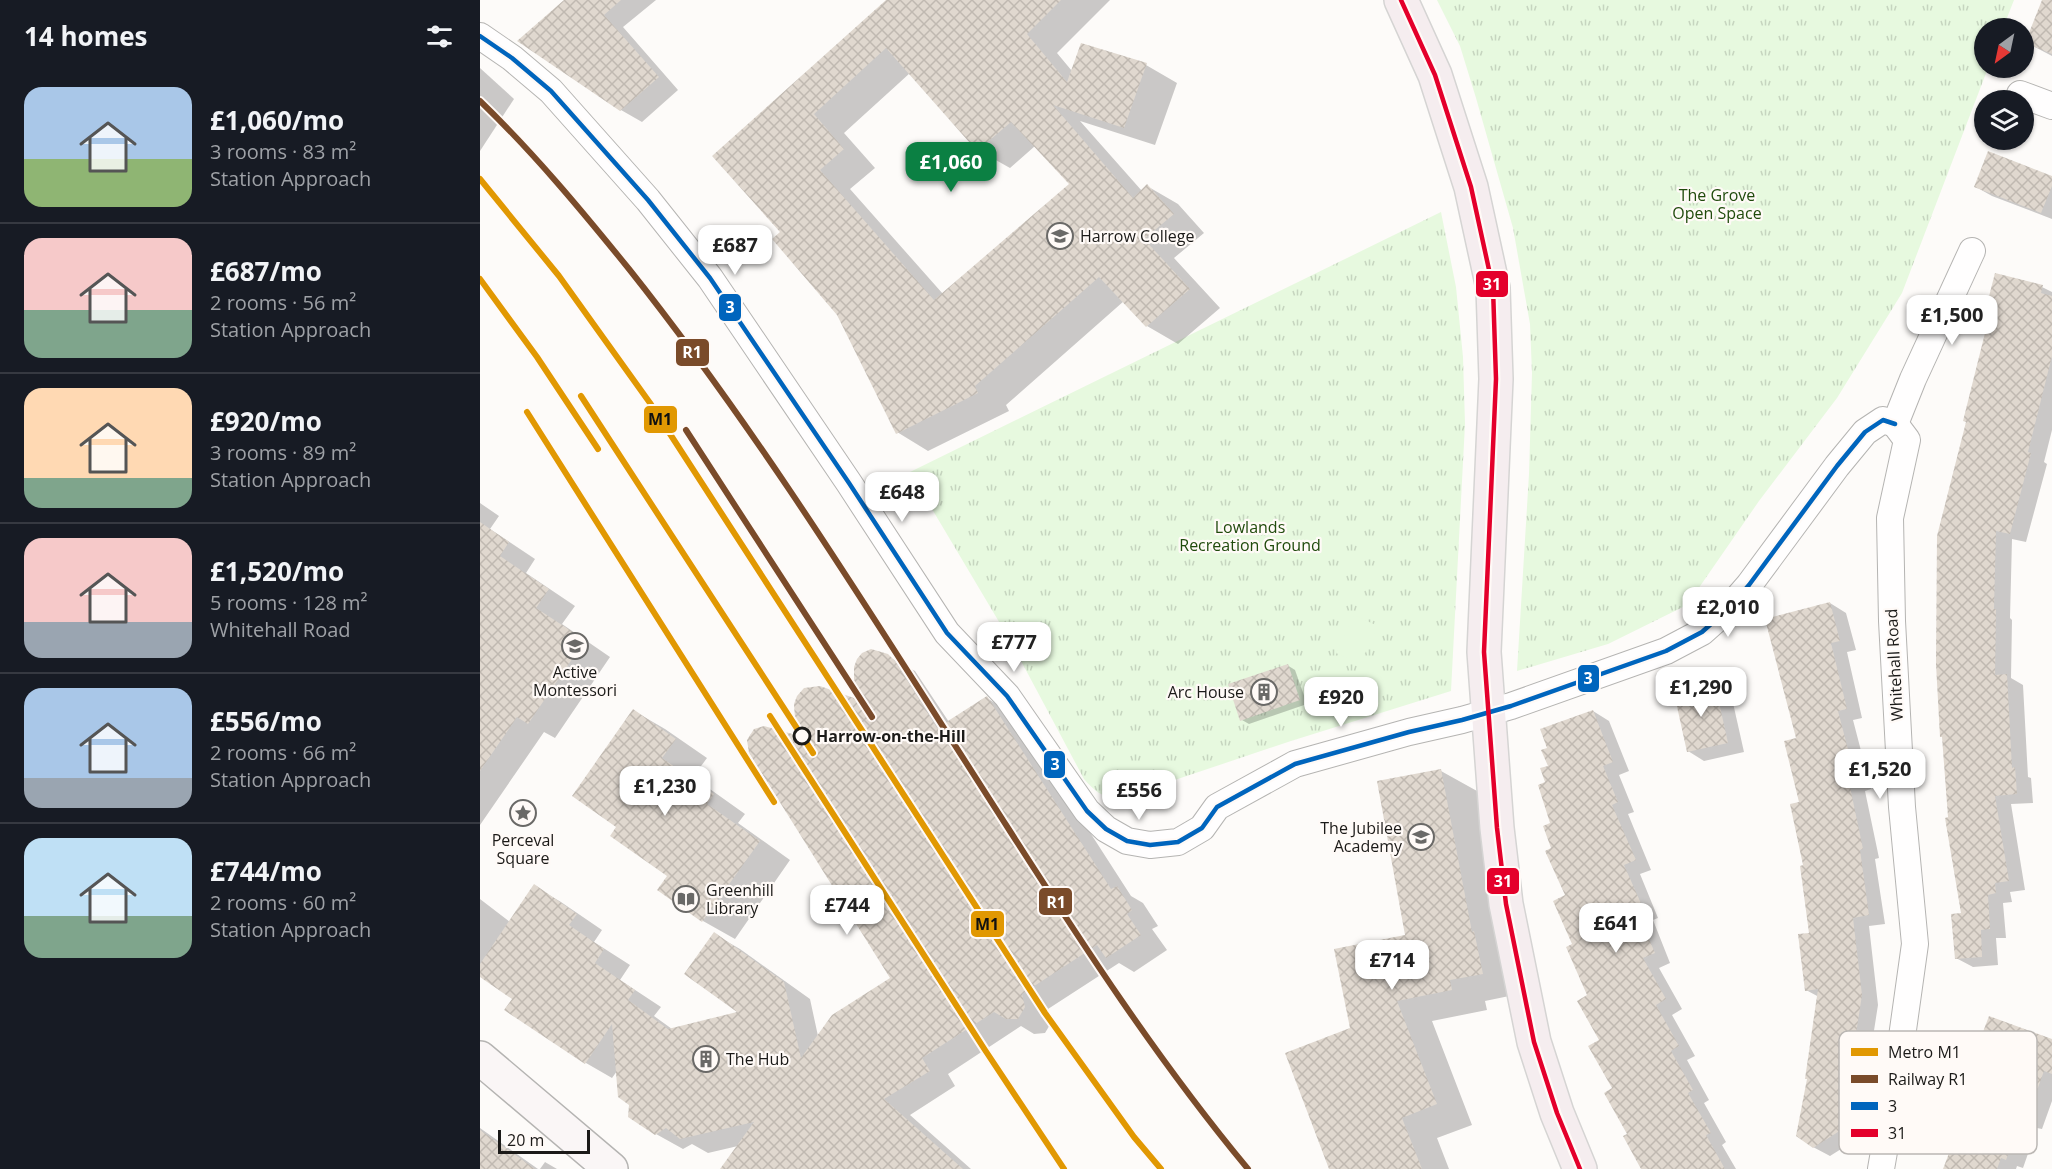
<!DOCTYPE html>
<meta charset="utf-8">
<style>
:root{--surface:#171b24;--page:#20242c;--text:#f1f3f6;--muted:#9ea1a6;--line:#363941;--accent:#0b8043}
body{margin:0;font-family:"Open Sans",sans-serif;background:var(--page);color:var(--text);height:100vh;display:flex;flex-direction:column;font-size:22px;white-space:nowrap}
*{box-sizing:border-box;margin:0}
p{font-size:20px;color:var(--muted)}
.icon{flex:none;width:33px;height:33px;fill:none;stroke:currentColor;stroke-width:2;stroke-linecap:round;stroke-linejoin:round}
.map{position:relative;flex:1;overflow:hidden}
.drawer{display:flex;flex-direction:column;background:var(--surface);width:480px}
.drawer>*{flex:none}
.needle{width:39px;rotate:213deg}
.tools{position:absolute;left:1494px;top:18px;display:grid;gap:12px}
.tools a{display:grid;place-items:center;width:60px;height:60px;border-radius:50%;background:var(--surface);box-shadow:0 2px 4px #0004;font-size:30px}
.scale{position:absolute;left:18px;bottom:15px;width:92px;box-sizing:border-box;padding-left:6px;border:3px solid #1b1a18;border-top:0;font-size:16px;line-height:21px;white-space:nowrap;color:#1b1a18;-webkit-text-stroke:4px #fffaf7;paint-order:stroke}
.price{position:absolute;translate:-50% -51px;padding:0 14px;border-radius:12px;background:#fff;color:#222;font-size:20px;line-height:39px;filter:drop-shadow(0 2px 3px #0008)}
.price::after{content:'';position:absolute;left:50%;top:36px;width:18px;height:14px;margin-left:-9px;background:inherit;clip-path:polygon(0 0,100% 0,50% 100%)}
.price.on{background:var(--accent);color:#fff}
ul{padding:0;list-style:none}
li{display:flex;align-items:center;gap:18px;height:150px;padding:0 24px}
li+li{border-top:2px solid var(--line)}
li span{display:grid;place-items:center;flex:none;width:168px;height:120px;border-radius:18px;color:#555}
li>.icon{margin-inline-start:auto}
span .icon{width:72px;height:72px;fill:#fffc;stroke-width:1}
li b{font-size:26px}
h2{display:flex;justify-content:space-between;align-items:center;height:72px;padding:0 24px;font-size:26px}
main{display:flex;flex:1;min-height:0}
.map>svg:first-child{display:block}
.grass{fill:url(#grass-tufts)}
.pitch{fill:#e7f9df}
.shadow{fill:#0003;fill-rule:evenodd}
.building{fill:url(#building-cross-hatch);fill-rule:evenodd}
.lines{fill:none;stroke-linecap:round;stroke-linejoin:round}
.minor-casing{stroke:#b5b4b2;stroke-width:28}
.secondary-casing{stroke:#b5b4b2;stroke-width:36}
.primary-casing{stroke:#d5d4d3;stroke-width:36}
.minor{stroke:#fffefe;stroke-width:26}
.secondary{stroke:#faf6f6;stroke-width:33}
.primary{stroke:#f5edef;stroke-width:33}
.bus-1-casing{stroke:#fffaf7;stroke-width:9}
.bus-2-casing{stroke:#fffaf7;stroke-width:9}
.bus-1{stroke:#0065bd;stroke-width:4.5}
.bus-2{stroke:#e4002b;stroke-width:4.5}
.rail-1-casing{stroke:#fffaf7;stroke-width:10}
.rail-1{stroke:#7a4b2a;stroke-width:6}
.metro-1-casing{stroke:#fffaf7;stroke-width:10}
.metro-1{stroke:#e19802;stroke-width:6}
.stop-dot{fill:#fffaf7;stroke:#1b1a18;stroke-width:3}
.labels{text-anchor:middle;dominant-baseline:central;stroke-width:4.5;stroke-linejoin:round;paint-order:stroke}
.park-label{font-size:16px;fill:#204b0c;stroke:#fffaf7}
.poi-label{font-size:16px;fill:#1b1a18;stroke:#fffaf7;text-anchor:start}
.street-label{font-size:16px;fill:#1b1a18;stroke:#fffaf7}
.stop-label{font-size:16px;font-weight:bold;fill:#1b1a18;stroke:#fffaf7;text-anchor:start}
.key{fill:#fffaf7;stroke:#bbb7b4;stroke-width:1.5}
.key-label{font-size:16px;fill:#1b1a18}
.line-badge{stroke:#fffaf7;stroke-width:2}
.badge-label{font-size:16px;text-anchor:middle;font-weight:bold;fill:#fff}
.pale-badge-label{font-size:16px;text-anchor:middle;font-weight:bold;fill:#111}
</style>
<main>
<section class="drawer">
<h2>14 homes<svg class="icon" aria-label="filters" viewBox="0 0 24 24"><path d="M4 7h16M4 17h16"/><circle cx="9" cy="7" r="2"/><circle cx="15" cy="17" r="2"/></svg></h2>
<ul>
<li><span style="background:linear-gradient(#a9c7e8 60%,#8fb573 0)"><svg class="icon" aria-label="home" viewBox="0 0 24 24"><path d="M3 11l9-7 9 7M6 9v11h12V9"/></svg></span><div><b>£1,060/mo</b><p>3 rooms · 83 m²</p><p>Station Approach</p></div></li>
<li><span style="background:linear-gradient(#f6c9c9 60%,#7fa58c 0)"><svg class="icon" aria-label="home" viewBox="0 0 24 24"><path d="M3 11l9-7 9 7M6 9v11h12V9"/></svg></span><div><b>£687/mo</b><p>2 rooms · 56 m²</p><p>Station Approach</p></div></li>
<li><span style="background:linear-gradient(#ffd9b3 75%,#7fa58c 0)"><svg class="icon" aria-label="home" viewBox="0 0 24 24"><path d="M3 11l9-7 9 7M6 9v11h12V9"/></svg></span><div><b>£920/mo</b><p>3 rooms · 89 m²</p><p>Station Approach</p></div></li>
<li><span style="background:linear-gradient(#f6c9c9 70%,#9aa5b1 0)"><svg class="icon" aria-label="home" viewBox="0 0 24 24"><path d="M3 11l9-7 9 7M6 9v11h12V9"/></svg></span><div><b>£1,520/mo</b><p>5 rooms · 128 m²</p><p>Whitehall Road</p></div></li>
<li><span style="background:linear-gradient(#a9c7e8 75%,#9aa5b1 0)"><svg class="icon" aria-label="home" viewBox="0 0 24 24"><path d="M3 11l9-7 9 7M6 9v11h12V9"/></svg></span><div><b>£556/mo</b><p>2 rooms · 66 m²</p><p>Station Approach</p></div></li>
<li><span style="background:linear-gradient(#bfe0f5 65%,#7fa58c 0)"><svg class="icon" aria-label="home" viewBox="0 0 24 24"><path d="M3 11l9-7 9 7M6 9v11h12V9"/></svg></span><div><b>£744/mo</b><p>2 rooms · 60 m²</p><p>Station Approach</p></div></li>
</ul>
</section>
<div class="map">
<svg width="1572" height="1169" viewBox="0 0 1572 1169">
<defs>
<pattern id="grass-tufts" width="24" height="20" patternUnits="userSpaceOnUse" patternTransform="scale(1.5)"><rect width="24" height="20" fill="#e7f9df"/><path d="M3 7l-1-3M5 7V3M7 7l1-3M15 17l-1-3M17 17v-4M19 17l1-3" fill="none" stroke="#c6d5bf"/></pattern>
<pattern id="building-cross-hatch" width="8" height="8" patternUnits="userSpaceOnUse" patternTransform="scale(1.5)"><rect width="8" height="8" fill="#e0d8cf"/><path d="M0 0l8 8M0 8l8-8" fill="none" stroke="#c0b9b1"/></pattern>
</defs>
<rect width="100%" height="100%" fill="#fdfbf9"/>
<g class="grass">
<path d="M957,0H1534L1523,28H1504V68H1508L1422,293L1357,398L1279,501L1207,605L1128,644L1037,671L1049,474L1052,373L1050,324L1033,228L996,98L980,46Z"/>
<path d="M961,212L976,287L983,357L985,424L971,691L811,741L647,796C627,801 617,794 604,779L531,642L430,472Z"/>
</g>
<path class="pitch" d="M874,615L898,626L880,664L856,653Z"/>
<g class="shadow">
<path d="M86,0H176L143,27L198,90L162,122L141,110Z"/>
<path d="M408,0H630L577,53L592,71L666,65L697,83L675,145L600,121L662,191L667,186L698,204L724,233L694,258L740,308L698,344L667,326L644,301L526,405L529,411L448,451L417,432L359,314L302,232L234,156ZM430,73L498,150L530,168L555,146L591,184L463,294L370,189L395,168L364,133Z"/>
<path d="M1572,17V56L1547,43Z"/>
<path d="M0,68L34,99L0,151Z"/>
<path d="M1572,177V219L1512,196L1496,187Z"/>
<path d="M1562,287L1572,292V430L1564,462L1567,464L1546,542L1532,539L1530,618L1532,620L1531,678L1543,685L1548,777L1551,778L1553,803L1531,804L1545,890L1530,892L1532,902L1523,903L1526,938H1516L1518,965L1493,967L1476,958L1483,914L1469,819L1463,737L1461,736Z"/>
<path d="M0,503L19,516L10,529L55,559L46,573L95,606L82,624L130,657L75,738L64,732L0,825Z"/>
<path d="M1350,603L1366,613L1376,650L1367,652L1382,718L1373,720L1391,789L1385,791L1399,858L1395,859L1405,924L1389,926L1398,1005L1377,1139L1350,1156L1333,1147L1329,1080L1339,997L1326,990L1331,934L1318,739Z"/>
<path d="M407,656L435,671L469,722L507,698L535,716L651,896L663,903L678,926L672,929L687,950L654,972L639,963L568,1009L571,1023L565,1033L554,1034L541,1026L468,1074L475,1086L430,1115L491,1169H242L258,1146L228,1153L212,1144L203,1149L176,1134L150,1104L137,1071L132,1078L106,1063L26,1010L34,998L0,974V899L30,922L54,886L81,902L122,930L114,942L150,965L140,980L181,1007L174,1016L192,1029L261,1012L234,934L260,949L330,999L338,1036L413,978L268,746L270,735L279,729L317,737L375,700Z"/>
<path d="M807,665L815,670L827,704L769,724L762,720Z"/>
<path d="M1235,685L1251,694L1264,752L1224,761L1208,751Z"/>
<path d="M154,711L185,729L227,758L213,777L265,814L258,823L310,860L255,939L223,921L179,890L189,876L138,827Z"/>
<path d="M1113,711L1129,721L1149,771L1139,775L1154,812L1148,814L1171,870L1160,874L1178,918L1173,920L1190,963L1179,968L1202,1009L1192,1015L1215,1056L1207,1060L1229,1100L1224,1103L1246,1142L1242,1145L1256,1169H1163L1134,1088L1094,944L1087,896L1073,849L1067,783L1069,749Z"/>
<path d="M961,771L997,791L1027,952L1039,994L1005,1001L1007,1010L952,1021L992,1125L957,1138L969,1169H851L872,1029L927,936Z"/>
<path d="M1572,1040V1101L1562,1129L1557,1128L1543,1168L1537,1166L1536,1169H1464L1499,1105L1516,1058L1499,1048Z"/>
<path d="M0,1128L58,1169H0Z"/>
<path d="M65,1162L77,1169H60Z"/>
</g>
<g class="building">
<path d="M84,0H141L124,15L179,77L140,111L37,41Z"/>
<path d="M406,0H581L547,34L587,82L601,43L667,63L644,128L573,105L653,198L667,184L694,214L664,239L710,289L666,327L619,277L495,386L498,393L416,434L357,315L292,239L300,232L232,156ZM406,48L497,151L531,122L589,184L454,300L340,170L364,149L334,114Z"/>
<path d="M1562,0H1572V54L1545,43Z"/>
<path d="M1508,151L1572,176V186L1561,213L1494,187Z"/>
<path d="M1515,273L1563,285L1561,293L1572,296V356L1548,452L1551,453L1530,534L1516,531L1514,609H1516L1515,675L1527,674L1532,768L1535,767L1537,794L1515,796L1529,881L1515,883L1516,893L1508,895L1510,929L1501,930L1502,957L1475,959L1471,914L1481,913L1465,818L1468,817L1462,737H1460L1456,664L1457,536L1486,422L1483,421L1508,321L1503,320Z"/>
<path d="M0,522L29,542L20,556L69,589L56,608L105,640L48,724L37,717L0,771Z"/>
<path d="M1350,602L1360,641L1351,643L1367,709L1358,711L1376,780L1369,782L1383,849L1380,850L1389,915L1373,918L1382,995L1361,1130L1333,1148L1316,1136L1327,1079H1325L1338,989L1325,991L1318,934L1329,933L1320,866L1323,865L1310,804L1319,802L1304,741L1316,738L1285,619Z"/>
<path d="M391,649L408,654L415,661L457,728L507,696L509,699L631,889L637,886L652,910L647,914L661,935L626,958L617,945L542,994L545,1007L538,1019H526L514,1012L442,1058L450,1071L404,1099L483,1169H240L274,1122L200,1139L186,1128L175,1135L148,1117L149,1105L138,1097L132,1024L105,1064L24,1010L32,999L0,977V964L54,884L97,914L89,925L124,949L115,963L155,990L148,1000L188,1029L257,1012L204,974L234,932L304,982L321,1058L352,1015L410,978L269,753L267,740L274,729L284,726L316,735L314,704L317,696L324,688L340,686L374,698V667L377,659L382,653Z"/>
<path d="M808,664L820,700L760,721L748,684Z"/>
<path d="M1235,684L1248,743L1207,752L1194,693Z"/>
<path d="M153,709L196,739L182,758L234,794L227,804L280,841L222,922L177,890L187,876L130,836L136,827L92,796Z"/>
<path d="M1113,710L1133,762L1123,766L1138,802L1132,805L1156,860L1144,865L1163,908L1157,911L1175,953L1163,958L1186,999L1176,1005L1199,1046L1191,1051L1213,1090L1208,1093L1231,1133L1226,1135L1245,1169H1161L1143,1136L1147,1134L1124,1093L1132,1088L1108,1046L1119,1040L1097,1001L1107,995L1086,947L1092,944L1073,901L1085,895L1065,851L1071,848L1063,826L1070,823L1058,785L1065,782L1060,768L1068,766L1061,750L1067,748L1060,729Z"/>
<path d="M961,769L992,932L994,931L1003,974L970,980L972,990L917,1001L957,1104L922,1118L942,1169H849L805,1053L870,1028L854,949L925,935L897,781Z"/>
<path d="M1509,1016L1572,1039V1074L1564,1071L1546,1121L1541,1120L1526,1160L1521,1158L1517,1169H1463L1474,1140L1471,1138L1485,1098L1498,1103L1515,1055L1497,1048Z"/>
<path d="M0,1130L55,1169H0Z"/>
</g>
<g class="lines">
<defs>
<g id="minor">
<path d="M0,36L32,58L71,91L168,200L230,278L369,483L467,633L527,696L607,811L626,829L647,841L670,845L698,842L722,828L737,807L815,764L929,732L982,720L1031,706L1186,651L1222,632L1249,608L1269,585L1357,466L1385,432L1403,420L1415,424"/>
<path d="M1540,94L1572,106"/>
<path d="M1415,424L1433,379L1492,251"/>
<path d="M1401,1169L1414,1094L1435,944L1422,807L1412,621L1410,518L1427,440L1415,424"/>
</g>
<path id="secondary" d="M0,1058L131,1169"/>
<path id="primary" d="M921,0L955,75L991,187L1013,288L1016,379L1004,652L1017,828L1026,904L1054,1042L1077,1113L1100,1169"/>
</defs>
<use href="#minor" class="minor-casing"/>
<use href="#secondary" class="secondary-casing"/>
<use href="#primary" class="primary-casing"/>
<use href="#minor" class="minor"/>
<use href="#secondary" class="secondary"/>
<use href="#primary" class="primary"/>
<defs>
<path id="bus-1" d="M0,36L32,58L71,91L168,200L230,278L369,483L467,633L527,696L607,811L626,829L647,841L670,845L698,842L722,828L737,807L815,764L929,732L982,720L1031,706L1186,651L1222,632L1249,608L1269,585L1357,466L1385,432L1403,420L1415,424"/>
<path id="bus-2" d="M921,0L955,75L991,187L1013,288L1016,379L1004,652L1017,828L1026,904L1054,1042L1077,1113L1100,1169"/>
</defs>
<use href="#bus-1" class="bus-1-casing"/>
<use href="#bus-2" class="bus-2-casing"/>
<use href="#bus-1" class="bus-1"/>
<use href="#bus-2" class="bus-2"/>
<defs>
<g id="rail-1">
<path d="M0,101C54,153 102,211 149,269C289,445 406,639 528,828C603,945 679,1062 768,1169"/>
<path d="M206,430L392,717"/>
</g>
</defs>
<use href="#rail-1" class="rail-1-casing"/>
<use href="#rail-1" class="rail-1"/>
<defs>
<g id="metro-1">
<path d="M0,179L79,276L170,403L565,1013L654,1137L681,1169"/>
<path d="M0,279L57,357L118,449"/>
<path d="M101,396L333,753"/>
<path d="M47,412L294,802"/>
<path d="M290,716L505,1050L584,1169"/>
</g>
</defs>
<use href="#metro-1" class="metro-1-casing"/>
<use href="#metro-1" class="metro-1"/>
</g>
<defs>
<symbol id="university-ring" viewBox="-11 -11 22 22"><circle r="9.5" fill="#fffaf7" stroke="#6a6967" stroke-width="1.5"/><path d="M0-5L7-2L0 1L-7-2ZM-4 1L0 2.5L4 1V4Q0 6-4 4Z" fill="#6a6967"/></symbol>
<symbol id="school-ring" viewBox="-11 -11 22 22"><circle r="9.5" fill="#fffaf7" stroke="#6a6967" stroke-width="1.5"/><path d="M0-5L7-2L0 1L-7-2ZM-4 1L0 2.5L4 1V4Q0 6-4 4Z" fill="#6a6967"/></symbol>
<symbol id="building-ring" viewBox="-11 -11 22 22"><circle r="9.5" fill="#fffaf7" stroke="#6a6967" stroke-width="1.5"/><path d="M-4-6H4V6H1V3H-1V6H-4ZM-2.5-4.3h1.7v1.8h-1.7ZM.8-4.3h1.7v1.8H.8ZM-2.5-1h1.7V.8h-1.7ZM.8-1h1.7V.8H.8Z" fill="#6a6967"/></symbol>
<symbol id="sight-ring" viewBox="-11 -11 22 22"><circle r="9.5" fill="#fffaf7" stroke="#6a6967" stroke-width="1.5"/><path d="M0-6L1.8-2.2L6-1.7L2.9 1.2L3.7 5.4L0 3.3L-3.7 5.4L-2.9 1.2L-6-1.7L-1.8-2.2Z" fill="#6a6967"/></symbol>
<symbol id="library-ring" viewBox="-11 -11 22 22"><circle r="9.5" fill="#fffaf7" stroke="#6a6967" stroke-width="1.5"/><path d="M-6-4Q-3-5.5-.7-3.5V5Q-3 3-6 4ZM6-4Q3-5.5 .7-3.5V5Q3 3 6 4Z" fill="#6a6967"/></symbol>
</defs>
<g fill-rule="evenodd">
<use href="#university-ring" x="565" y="221" width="30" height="30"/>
<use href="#school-ring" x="80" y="631" width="30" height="30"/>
<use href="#building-ring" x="769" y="677" width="30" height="30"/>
<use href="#sight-ring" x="28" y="798" width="30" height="30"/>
<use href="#school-ring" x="926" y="822" width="30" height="30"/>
<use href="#library-ring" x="191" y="884" width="30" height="30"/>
<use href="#building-ring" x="211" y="1044" width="30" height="30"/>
</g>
<circle class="stop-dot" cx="322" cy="736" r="8"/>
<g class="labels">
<g class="park-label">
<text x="1237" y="195">The Grove<tspan x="1237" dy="18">Open Space</tspan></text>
<text x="770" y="527">Lowlands<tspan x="770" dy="18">Recreation Ground</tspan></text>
</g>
<g class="poi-label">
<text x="600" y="236">Harrow College</text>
<text x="95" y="672" text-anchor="middle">Active<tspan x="95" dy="18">Montessori</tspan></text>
<text x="764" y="692" text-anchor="end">Arc House</text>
<text x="922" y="828" text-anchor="end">The Jubilee<tspan x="922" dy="18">Academy</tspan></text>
<text x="43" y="840" text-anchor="middle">Perceval<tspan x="43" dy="18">Square</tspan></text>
<text x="226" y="890">Greenhill<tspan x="226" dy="18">Library</tspan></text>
<text x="246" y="1059">The Hub</text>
</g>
<g class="street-label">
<text transform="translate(1414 665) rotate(-93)">Whitehall Road</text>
</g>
<g class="stop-label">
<text x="336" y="736">Harrow-on-the-Hill</text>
</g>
</g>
<rect x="1359" y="1031" width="198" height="123" rx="9" class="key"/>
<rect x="1371" y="1048" width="27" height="8" fill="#e19802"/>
<rect x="1371" y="1075" width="27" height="8" fill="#7a4b2a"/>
<rect x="1371" y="1102" width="27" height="8" fill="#0065bd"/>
<rect x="1371" y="1129" width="27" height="8" fill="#e4002b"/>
<g class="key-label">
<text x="1408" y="1058">Metro M1</text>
<text x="1408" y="1085">Railway R1</text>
<text x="1408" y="1112">3</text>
<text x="1408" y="1139">31</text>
</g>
<g class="line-badge">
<rect x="995" y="270" width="34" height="28" rx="6" fill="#e4002b"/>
<rect x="238" y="293" width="24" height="29" rx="6" fill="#0065bd"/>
<rect x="195" y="338" width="35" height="29" rx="6" fill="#7a4b2a"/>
<rect x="163" y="405" width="35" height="29" rx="6" fill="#e19802"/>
<rect x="1097" y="664" width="23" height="29" rx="6" fill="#0065bd"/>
<rect x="563" y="750" width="23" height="29" rx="6" fill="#0065bd"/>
<rect x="1006" y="867" width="34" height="28" rx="6" fill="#e4002b"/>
<rect x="558" y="887" width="35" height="29" rx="6" fill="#7a4b2a"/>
<rect x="490" y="910" width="35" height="28" rx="6" fill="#e19802"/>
</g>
<g class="badge-label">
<text x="1012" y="290">31</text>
<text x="250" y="313">3</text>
<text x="212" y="358">R1</text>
<text x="1108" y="684">3</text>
<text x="575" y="770">3</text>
<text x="1023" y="887">31</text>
<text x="576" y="908">R1</text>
</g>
<g class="pale-badge-label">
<text x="180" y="425">M1</text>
<text x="507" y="930">M1</text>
</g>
</svg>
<div class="tools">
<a><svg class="needle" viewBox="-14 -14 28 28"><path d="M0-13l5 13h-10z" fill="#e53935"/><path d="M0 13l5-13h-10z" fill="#9ea1a6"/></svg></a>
<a><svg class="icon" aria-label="layers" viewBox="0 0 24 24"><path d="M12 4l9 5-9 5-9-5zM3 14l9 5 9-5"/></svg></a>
</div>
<div class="scale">20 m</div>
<b class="price on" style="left:471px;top:193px">£1,060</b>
<b class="price" style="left:255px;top:276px">£687</b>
<b class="price" style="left:1472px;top:346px">£1,500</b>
<b class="price" style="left:422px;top:523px">£648</b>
<b class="price" style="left:1248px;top:638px">£2,010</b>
<b class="price" style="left:534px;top:673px">£777</b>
<b class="price" style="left:1221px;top:718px">£1,290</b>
<b class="price" style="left:861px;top:728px">£920</b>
<b class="price" style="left:1400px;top:800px">£1,520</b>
<b class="price" style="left:185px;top:817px">£1,230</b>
<b class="price" style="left:659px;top:821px">£556</b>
<b class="price" style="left:367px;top:936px">£744</b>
<b class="price" style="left:1136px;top:954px">£641</b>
<b class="price" style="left:912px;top:991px">£714</b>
</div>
</main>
